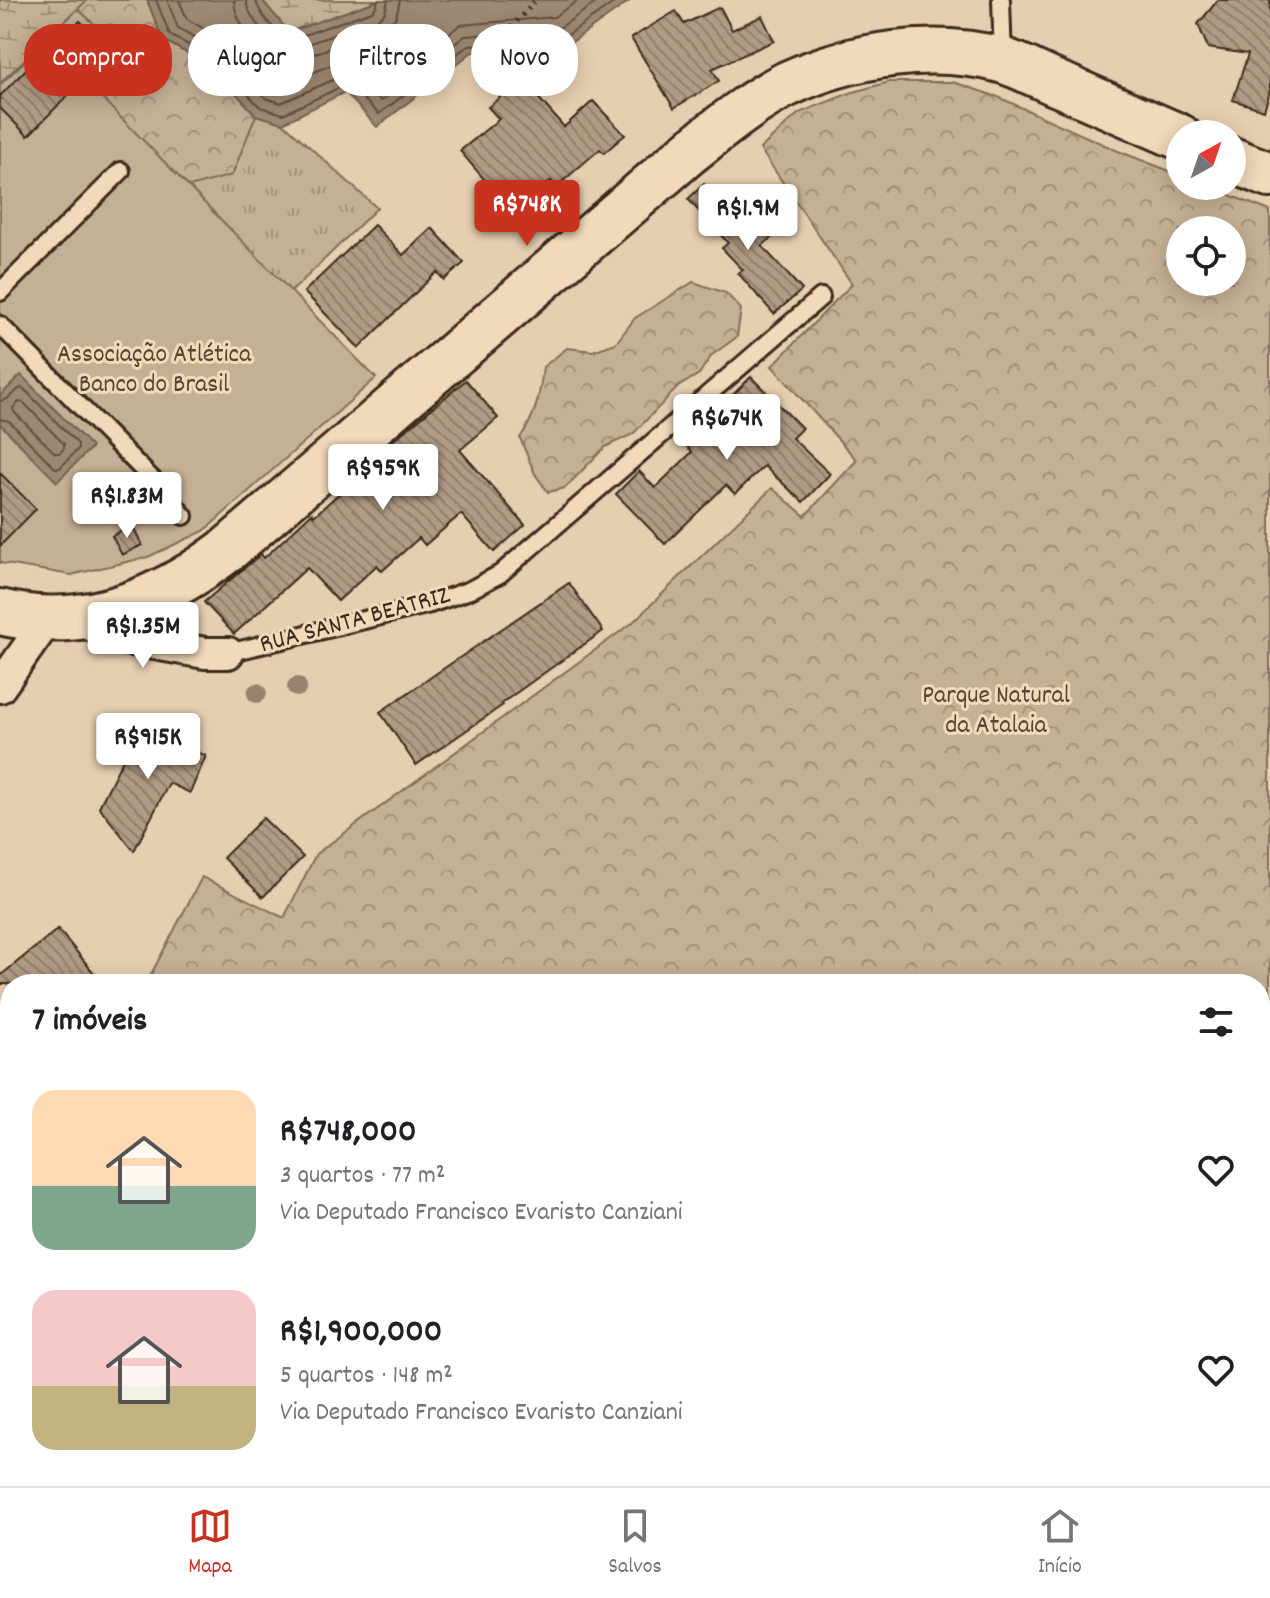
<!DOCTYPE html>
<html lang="pt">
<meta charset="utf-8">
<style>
:root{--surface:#fff;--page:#f6f6f6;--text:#202124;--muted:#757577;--line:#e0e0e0;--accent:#c8321e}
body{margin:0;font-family:Dekko,sans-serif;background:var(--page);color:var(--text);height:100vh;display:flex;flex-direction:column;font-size:30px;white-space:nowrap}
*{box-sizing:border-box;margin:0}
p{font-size:26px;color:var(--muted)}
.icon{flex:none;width:44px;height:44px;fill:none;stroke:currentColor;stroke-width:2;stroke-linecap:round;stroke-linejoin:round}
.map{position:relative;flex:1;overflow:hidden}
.side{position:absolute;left:0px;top:974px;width:1270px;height:512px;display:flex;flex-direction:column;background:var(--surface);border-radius:32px 32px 0 0;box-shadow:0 4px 20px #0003}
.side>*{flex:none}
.top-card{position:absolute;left:24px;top:24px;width:800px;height:72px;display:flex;gap:16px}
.needle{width:52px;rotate:40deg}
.tools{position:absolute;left:1166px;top:120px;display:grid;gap:16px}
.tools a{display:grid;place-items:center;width:80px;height:80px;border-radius:50%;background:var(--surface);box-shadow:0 4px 20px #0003;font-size:40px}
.price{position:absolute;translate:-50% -68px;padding:0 18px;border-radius:8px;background:#fff;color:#222;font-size:26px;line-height:52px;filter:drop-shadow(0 2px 4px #0008)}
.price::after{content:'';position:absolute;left:50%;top:48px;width:24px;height:18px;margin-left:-12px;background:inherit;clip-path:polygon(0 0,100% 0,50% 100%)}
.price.active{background:var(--accent);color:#fff}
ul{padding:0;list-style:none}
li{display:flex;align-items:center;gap:24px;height:200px;padding:0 32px}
li span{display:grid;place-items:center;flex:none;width:224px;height:160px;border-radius:24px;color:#555}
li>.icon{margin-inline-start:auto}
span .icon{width:96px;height:96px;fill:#fffc;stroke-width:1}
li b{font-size:34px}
h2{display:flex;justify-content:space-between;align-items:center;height:96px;padding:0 32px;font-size:34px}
.pill{padding:0 28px;border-radius:32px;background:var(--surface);box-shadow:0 4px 20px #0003;font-size:28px;line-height:72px}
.pill.active{background:var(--accent);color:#fff}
.dock{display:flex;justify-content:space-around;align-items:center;height:112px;border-top:2px solid var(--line);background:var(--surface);font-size:22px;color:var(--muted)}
.dock a{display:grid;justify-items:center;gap:4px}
.dock .active{color:var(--accent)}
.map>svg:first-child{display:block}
.grass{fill:url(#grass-tufts);stroke:#806d5a;stroke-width:2}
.forest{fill:url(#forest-crowns);stroke:#806d5a;stroke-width:2;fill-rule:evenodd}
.wetland{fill:url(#wetland-marsh);stroke:#806d5a;stroke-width:2}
.green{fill:#c6b095;stroke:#806d5a;stroke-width:2}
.water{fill:#9d8872;stroke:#766250;stroke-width:2}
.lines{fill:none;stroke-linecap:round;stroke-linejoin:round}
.shore{stroke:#625040;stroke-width:2}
.building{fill:url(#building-back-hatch);stroke:#3b2a1e;stroke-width:2}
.lane-casing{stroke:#3b2a1e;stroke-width:22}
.street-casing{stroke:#3b2a1e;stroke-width:36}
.secondary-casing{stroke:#3b2a1e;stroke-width:50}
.path{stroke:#3b2a1e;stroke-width:5;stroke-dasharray:2 6;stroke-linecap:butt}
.lane{stroke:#f1d9b9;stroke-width:16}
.street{stroke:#f1d9b9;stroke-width:30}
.secondary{stroke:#f1d9b9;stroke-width:44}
.tree{fill:#97836d}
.labels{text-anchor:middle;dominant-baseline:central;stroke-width:6;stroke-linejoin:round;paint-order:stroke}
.park-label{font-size:26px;fill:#574536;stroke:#f1d9b9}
.street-label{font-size:26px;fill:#3b2a1e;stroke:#f1d9b9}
</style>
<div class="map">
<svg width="1270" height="1486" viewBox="0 0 1270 1486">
<defs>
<pattern id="grass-tufts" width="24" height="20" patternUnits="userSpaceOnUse" patternTransform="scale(2)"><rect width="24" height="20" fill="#c6b095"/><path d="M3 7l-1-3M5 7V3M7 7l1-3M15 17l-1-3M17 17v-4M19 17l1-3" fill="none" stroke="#a28f79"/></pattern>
<pattern id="forest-crowns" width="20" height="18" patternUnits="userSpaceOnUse" patternTransform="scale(2)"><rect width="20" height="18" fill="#c6b095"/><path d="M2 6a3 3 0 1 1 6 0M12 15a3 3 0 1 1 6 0" fill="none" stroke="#a28f79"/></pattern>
<pattern id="wetland-marsh" width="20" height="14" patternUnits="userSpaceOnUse" patternTransform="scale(2)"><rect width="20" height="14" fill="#c6b095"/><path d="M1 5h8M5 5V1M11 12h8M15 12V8" fill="none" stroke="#a28f79"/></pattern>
<pattern id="building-back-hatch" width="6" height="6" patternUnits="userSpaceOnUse" patternTransform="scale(2)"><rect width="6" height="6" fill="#b19b83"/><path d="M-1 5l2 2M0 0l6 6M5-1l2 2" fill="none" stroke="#917f6b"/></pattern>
</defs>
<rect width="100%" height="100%" fill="#e6ceb0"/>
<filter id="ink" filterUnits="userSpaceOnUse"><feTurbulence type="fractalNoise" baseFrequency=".0125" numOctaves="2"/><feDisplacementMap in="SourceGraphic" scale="16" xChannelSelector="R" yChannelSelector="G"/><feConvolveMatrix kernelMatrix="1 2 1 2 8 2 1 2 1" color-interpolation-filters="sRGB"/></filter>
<g filter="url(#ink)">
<path class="grass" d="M256,115L283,123L377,208L291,292L189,187L232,175Z"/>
<g class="forest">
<path d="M87,0H147L163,40L211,66L256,115L232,175L189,187L80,77L111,40L78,9Z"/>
<path d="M889,82H953L998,97L1118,151L1180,175V186H1207L1270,211V1486H0V1097L10,1096V1476H1260V984H146L202,877L284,918L316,854L632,623L772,488L805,516L857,460L772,366L852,284L760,149L799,113L850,93ZM1180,230H1232V282H1180Z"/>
<path d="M693,282L726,293L741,309L737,337L712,355L699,374L678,387L633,434L605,447L565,488L548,492L535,474L520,438C536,415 540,395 543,367L567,348L593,351L616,343L635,318Z"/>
</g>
<g class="wetland">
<path d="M0,0H87L0,83Z"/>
<path d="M262,0H379L289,32Z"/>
</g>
<path class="green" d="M78,9L111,40L81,77L376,378L204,531L148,557L71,575L0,563V85Z"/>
<g class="water">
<path d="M147,0H262L289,32L379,0H631L565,47L472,52L377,127L345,92L283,123L256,115L211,66L163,40Z"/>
<path d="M21,375L92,447L57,482L0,424V396Z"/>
</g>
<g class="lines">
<g class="shore">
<path d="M156,0L170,35L216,60L260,107L283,114L345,85L352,88L379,114L469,45L562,39L618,0"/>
<path d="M167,0L178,28L222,52L266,98L281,103L344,75L357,79L381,101L465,36L558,29L600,0"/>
<path d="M179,0L187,19L229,43L272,88L280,90C302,81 333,55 357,65C367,70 373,80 382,85L460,25L554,17L579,0"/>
<path d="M234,0C235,25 265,59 289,62L383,30L396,17L400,0"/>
<path d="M246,0C248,18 272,46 290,50L377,20L385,12L388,0"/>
<path d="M256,0C258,13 277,35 290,40L372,11L376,7L378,0"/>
<path d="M0,401L7,399L19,389L23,388L78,444V449L60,468H55L9,421L0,419"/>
<path d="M19,402L24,403L64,444V448L60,453H55L14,412L13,408Z"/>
</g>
</g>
<g class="building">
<path d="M1218,0H1270V91L1264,110L1233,100L1248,54L1208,48L1198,24Z"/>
<path d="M720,7L732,30L762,16L774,41L712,69L719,81L674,108L631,38L676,11L684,24Z"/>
<path d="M80,21L103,44L67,81L74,89L28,136L0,108V96L40,55L43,58Z"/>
<path d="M522,79L564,127L593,101L625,135L604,153L600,149L556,187L551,181L513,213L460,151L499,119L488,107Z"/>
<path d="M704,184L744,228L753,220L771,238L762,246L802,290L774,314L738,273L743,270L722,248L728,243L688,199Z"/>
<path d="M374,225L403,255L432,228L464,263L444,280L437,272L359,348L304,292Z"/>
<path d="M751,377L802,428L792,438L830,474L803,502L764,466L735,494L726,485L665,544L616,494L639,471L655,488L692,452L684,443Z"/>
<path d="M466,380L498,418L460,450L525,525L494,552L461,514L425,545L419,538L382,571L377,565L338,601L307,568L234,634L204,602L261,554L264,558L312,513L314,516L363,472L360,468Z"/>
<path d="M0,473L36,509L0,546Z"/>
<path d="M150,493L165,510L145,524L133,505Z"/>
<path d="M132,525L142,545L122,555L112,536Z"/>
<path d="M569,583L603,631L502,703L503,705L416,765L380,712Z"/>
<path d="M140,725L206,756L190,793L169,783L134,851L99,807Z"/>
<path d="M263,818L303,857L263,897L223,858Z"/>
<path d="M58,929L103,984H0V976Z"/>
</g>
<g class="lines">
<defs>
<g id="lane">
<path d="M1001,0L1003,60"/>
<path d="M0,292L121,171"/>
<path d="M0,325L152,479L184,516"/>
<path d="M228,653L430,604L470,590L500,574L821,297"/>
<path d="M1126,1486L1133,1476"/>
</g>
<g id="street">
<path d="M76,618L116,637L205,653H228"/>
<path d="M0,687L48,619"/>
</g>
<g id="secondary">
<path d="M1232,160L1270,175"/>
<path d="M0,612C83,633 160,601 226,551L687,154C719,129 751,102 787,84C851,54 933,42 1001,60C1022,66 1042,78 1063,86C1102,103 1141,120 1180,137"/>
</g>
</defs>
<use href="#lane" class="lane-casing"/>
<use href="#street" class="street-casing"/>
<use href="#secondary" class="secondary-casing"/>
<g class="path">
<path d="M490,51L536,0"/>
<path d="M1260,1133L1265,1117L1270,1116"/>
<path d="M1260,1263L1262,1273L1260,1277"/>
</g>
<use href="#lane" class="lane"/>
<use href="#street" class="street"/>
<use href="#secondary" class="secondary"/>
</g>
<g class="tree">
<circle cx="297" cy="687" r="10"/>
<circle cx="257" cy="693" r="10"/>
</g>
</g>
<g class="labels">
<g class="park-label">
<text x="154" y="355">Associação Atlética<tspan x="154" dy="30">Banco do Brasil</tspan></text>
<text x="996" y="696">Parque Natural<tspan x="996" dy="30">da Atalaia</tspan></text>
</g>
<g class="street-label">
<text transform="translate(355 621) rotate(-15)">RUA SANTA BEATRIZ</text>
</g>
</g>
</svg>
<div class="tools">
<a><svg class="needle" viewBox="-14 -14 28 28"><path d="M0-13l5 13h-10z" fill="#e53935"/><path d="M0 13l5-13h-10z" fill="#757577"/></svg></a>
<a><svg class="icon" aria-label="locate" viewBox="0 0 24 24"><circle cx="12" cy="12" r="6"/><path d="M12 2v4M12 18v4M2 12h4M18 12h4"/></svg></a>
</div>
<b class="price active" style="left:527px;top:248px">R$748K</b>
<b class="price" style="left:748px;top:252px">R$1.9M</b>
<b class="price" style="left:727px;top:462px">R$674K</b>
<b class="price" style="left:383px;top:512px">R$959K</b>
<b class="price" style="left:127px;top:540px">R$1.83M</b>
<b class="price" style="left:143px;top:670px">R$1.35M</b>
<b class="price" style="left:148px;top:781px">R$915K</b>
<div class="top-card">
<a class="pill active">Comprar</a>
<a class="pill">Alugar</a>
<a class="pill">Filtros</a>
<a class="pill">Novo</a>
</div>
<section class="side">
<h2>7 imóveis<svg class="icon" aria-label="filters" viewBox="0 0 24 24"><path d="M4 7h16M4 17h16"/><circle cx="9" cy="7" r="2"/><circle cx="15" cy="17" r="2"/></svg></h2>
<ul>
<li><span style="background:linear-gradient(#ffd9b3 60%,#7fa58c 0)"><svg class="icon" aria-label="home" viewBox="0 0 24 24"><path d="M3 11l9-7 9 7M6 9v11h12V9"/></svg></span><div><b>R$748,000</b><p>3 quartos · 77 m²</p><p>Via Deputado Francisco Evaristo Canziani</p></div><svg class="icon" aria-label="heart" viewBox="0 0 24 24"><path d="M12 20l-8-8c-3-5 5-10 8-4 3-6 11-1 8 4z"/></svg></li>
<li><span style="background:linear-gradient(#f6c9c9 60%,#c2b280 0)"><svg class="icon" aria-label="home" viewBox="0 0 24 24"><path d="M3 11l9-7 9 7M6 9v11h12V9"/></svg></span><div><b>R$1,900,000</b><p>5 quartos · 148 m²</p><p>Via Deputado Francisco Evaristo Canziani</p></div><svg class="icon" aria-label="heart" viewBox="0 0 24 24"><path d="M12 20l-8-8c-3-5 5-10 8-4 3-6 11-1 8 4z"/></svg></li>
</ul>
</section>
</div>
<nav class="dock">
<a class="active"><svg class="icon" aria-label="map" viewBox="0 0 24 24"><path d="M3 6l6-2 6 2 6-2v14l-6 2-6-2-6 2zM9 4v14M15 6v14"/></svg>Mapa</a>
<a><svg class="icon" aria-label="saved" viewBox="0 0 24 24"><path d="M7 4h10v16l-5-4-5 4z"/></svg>Salvos</a>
<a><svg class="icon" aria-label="home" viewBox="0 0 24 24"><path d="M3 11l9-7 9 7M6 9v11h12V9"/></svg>Início</a>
</nav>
